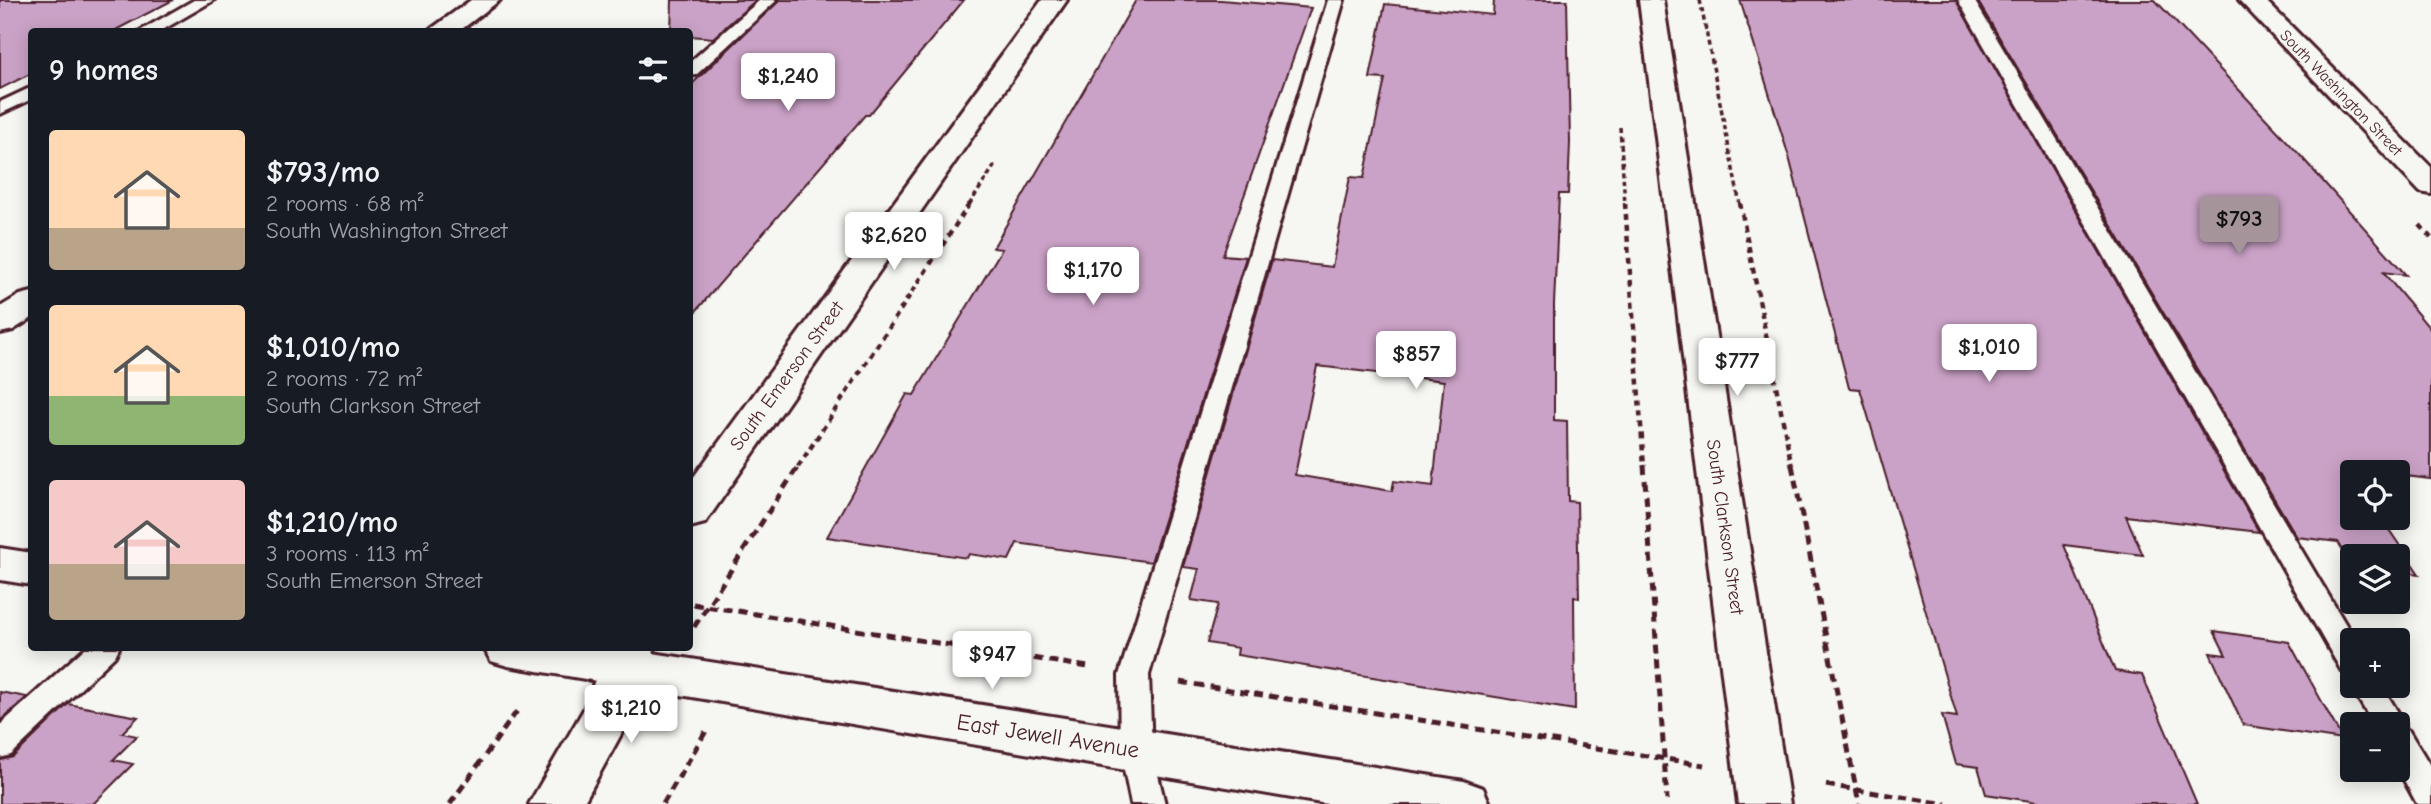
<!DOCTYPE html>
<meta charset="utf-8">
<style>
:root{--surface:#171b24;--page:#20242c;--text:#f1f3f6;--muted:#9ea1a6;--accent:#a6949b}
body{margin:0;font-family:"Comic Neue",sans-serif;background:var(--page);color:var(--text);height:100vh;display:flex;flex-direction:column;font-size:26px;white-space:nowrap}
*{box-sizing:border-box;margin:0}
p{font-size:23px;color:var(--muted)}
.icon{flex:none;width:38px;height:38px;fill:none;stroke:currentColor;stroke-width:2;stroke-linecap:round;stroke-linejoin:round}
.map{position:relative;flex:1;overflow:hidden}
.side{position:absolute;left:28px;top:28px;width:665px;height:623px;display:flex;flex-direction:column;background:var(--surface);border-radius:7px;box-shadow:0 4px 18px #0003}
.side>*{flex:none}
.fabs{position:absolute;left:2340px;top:460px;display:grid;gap:14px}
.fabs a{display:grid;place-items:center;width:70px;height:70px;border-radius:7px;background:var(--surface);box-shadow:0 4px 18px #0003;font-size:35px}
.price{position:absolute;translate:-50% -60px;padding:0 16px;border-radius:7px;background:#fff;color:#222;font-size:23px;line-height:46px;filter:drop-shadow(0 2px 4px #0008)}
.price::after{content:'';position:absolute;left:50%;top:42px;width:21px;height:16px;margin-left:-10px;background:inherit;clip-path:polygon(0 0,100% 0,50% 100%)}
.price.on{background:var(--accent);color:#111}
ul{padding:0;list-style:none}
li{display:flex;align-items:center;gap:21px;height:175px;padding:0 21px}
li span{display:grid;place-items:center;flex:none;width:196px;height:140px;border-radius:7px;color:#555}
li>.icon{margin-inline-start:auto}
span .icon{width:84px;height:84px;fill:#fffc;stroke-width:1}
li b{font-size:30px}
h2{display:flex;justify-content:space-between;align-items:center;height:84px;padding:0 21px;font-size:30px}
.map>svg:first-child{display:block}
.building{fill:#cba2c7;stroke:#4a1f2b;stroke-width:2;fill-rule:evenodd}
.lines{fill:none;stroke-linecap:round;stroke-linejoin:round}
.service-casing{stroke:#4a1f2b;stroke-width:6}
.minor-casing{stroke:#4a1f2b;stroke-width:6}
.tertiary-casing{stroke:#4a1f2b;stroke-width:6}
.path-far2{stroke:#4a1f2b;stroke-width:3.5;stroke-dasharray:5 3.5;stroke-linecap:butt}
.path-far1{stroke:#4a1f2b;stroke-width:4.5;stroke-dasharray:6 5;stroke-linecap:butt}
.path{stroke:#4a1f2b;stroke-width:5;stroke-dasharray:9 6;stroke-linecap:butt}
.service{fill:#f6f6f2;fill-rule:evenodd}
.minor{fill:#f6f6f2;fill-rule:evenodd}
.tertiary{fill:#f6f6f2;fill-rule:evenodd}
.labels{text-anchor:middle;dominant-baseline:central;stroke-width:5;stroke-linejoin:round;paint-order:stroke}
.far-street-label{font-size:16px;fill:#4a1f2b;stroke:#f6f6f2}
.street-label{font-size:19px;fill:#4a1f2b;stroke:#f6f6f2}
.near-street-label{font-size:23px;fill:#4a1f2b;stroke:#f6f6f2}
</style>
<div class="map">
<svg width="2431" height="804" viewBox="0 0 2431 804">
<rect width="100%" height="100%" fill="#f6f6f2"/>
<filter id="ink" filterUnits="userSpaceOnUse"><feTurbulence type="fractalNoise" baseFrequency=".0143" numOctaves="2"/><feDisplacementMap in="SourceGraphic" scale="14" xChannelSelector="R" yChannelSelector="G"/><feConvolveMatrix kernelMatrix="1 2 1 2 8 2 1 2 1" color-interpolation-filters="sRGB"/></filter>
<g filter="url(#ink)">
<g class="building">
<path d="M0,0H173L112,32H32V73L0,89Z"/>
<path d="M672,0H756L713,38L690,36V32H671Z"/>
<path d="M780,0H964L869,115H865L690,318V86Z"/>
<path d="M1136,0H1221L1311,8L1223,255L1246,257L1151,562L1017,543L1009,560L969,554L967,558L827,537L907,394L914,395L1002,249L993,248Z"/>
<path d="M1494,0H1567L1570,142L1568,194H1559L1554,304V420L1567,421L1568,501L1577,502L1579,598L1574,597L1575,710L1237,655L1238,648L1207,643L1218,604L1191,600L1199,569L1183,567L1272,260L1332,267L1350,177L1364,178L1385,79L1370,78L1385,4L1493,15ZM1317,366L1444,381L1433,486L1394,481L1392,491L1295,475Z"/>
<path d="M1740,0H1956L2259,532L2126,516L2143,555L2064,545L2115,671L2142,675L2197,804H2050L1986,794L1978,767L1956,764L1942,715L1957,717L1860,389L1849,388L1789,157Z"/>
<path d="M1977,0H2155L2299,154L2406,275L2383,272L2431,330V479L2348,469L2352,475V518H2381L2419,574L2398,571V556H2352L2351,564L2338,542L2297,537Z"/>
<path d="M2214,631L2289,642L2343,740L2243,725L2210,653L2226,655Z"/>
<path d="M0,692L27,697L0,721Z"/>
<path d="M68,704L138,717L122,733L137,736L113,760L133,764L93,804H0V760L13,757Z"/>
</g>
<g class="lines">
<defs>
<g id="service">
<path d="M194,0H214L159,32H138Z"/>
<path d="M760,0H777L696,75L690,76V62Z"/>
<path d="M1328,0H1344L1149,675L1152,750L1165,804H1131L1120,750L1119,675Z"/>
<path d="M1958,0H1974L2355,640H2352V674L2341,670Z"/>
<path d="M32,87V99L0,114V102Z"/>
<path d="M85,648H119L115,656L11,755L0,758V725Z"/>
<path d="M2352,683V686H2382L2405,724L2403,728L2409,731L2431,767V804H2417L2398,769V724H2373L2351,686Z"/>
</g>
<g id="minor">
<path d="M471,0H500L458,32H427Z"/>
<path d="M1639,0H1663L1790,804H1738Z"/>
<path d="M2239,0H2265L2431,167V194L2420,192Z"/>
<path d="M32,292V318L13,330L0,333V307L20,295Z"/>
<path d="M0,548L32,553V585L0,580Z"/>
<path d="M484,648H621L1464,781L1483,788L1490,804H1327L508,666L491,661Z"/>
</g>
<g id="tertiary">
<path d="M1042,0H1067L705,523L690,527V482Z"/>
<path d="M607,648H655L631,716L583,804H529L584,709Z"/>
</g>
</defs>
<use href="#service" class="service-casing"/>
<use href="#minor" class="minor-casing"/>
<use href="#tertiary" class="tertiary-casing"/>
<g class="path-far2">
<path d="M1700,0L1740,205"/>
<path d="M1620,127L1625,205"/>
<path d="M969,205L995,165"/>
</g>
<g class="path-far1">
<path d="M1625,203L1644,467"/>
<path d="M1740,203L1792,467"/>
<path d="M2420,225L2431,238"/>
<path d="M798,467L970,203"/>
</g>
<g class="path">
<path d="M1644,465L1667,800"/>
<path d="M1792,465L1859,804"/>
<path d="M693,604L1088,667"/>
<path d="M694,627L799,465"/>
<path d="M1180,682L1704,765"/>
<path d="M1826,785L1946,804"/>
<path d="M450,804L520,707"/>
<path d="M663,804L706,731"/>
</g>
<use href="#service" class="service"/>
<use href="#minor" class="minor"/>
<use href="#tertiary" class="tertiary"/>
</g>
</g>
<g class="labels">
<g class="far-street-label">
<text transform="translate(2341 93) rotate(46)">South Washington Street</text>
</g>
<g class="street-label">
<text transform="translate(787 376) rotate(-54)">South Emerson Street</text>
<text transform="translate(1725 527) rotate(82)">South Clarkson Street</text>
</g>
<g class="near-street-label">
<text transform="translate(1048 736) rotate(9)">East Jewell Avenue</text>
</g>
</g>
</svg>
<div class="fabs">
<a><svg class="icon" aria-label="locate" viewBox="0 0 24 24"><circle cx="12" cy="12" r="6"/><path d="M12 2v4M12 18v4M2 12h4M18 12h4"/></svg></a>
<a><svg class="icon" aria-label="layers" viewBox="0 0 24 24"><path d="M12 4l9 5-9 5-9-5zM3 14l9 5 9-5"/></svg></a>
<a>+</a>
<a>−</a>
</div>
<b class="price" style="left:788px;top:113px">$1,240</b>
<b class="price on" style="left:2239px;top:256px">$793</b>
<b class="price" style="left:894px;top:272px">$2,620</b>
<b class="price" style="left:1093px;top:307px">$1,170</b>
<b class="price" style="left:1989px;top:384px">$1,010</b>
<b class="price" style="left:1416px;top:391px">$857</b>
<b class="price" style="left:1737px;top:398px">$777</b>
<b class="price" style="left:992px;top:691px">$947</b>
<b class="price" style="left:631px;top:745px">$1,210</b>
<section class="side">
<h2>9 homes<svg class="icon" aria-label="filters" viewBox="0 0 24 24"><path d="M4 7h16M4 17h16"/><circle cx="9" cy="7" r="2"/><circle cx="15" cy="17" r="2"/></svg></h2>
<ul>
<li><span style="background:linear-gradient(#ffd9b3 70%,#b9a48a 0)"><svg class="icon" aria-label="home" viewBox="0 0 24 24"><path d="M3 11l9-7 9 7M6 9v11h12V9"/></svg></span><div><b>$793/mo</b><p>2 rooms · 68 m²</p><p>South Washington Street</p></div></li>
<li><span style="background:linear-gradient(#ffd9b3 65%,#8fb573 0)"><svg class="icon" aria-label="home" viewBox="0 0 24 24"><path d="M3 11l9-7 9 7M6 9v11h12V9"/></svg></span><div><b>$1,010/mo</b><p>2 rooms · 72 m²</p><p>South Clarkson Street</p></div></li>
<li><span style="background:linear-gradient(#f6c9c9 60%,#b9a48a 0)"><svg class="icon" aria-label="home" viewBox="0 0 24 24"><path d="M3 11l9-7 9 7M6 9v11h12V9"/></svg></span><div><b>$1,210/mo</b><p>3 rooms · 113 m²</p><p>South Emerson Street</p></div></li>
</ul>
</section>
</div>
